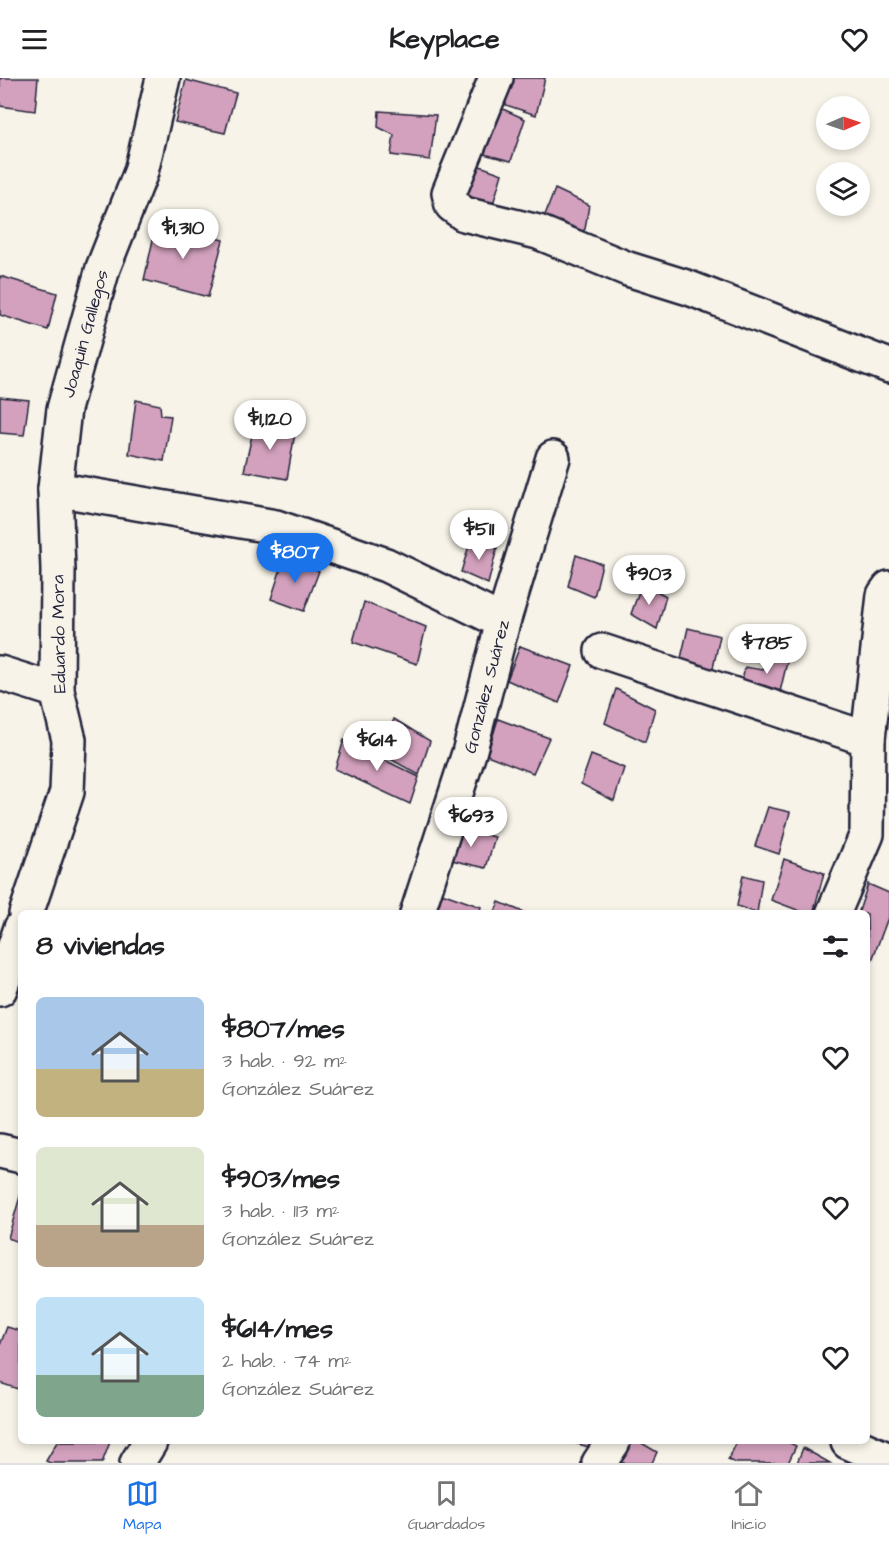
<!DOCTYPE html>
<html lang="es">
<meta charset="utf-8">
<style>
:root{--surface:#fff;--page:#f2f2f2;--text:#202124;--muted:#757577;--line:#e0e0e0;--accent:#1a73e8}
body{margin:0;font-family:"Architects Daughter",sans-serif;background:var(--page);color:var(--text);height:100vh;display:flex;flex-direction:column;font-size:22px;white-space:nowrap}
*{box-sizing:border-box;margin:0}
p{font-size:20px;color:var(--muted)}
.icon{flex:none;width:33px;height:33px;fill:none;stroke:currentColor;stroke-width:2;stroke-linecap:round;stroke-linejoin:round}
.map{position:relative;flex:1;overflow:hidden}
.details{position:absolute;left:18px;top:832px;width:852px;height:534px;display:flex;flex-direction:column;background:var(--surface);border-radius:9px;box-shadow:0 3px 9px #0003}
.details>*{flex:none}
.needle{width:39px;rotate:88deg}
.controls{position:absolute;left:816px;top:18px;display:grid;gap:12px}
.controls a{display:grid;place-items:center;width:54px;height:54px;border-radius:50%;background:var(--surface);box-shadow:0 3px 9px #0003;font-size:30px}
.price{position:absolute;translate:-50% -51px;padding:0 14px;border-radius:21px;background:#fff;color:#222;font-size:20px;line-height:39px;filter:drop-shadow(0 2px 3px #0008)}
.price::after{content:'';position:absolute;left:50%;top:36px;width:18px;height:14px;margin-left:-9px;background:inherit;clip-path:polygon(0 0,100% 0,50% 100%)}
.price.active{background:var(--accent);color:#fff}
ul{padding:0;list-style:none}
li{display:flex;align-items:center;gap:18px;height:150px;padding:0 18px}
li span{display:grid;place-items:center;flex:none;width:168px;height:120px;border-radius:9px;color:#555}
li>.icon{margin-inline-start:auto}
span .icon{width:72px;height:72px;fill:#fffc;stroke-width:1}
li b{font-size:26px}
h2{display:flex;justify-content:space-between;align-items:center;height:72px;padding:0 18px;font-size:26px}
header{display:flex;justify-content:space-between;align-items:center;height:78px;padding:0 18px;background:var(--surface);font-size:27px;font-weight:700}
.tabs{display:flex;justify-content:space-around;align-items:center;height:84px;border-top:2px solid var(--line);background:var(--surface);font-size:16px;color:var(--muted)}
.tabs a{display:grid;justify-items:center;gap:3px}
.tabs .active{color:var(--accent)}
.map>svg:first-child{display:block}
.building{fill:#d3a1bd;stroke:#22223b;stroke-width:1.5}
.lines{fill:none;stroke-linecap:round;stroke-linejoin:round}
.minor-casing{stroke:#22223b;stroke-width:38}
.minor{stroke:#f7f3e8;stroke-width:33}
.labels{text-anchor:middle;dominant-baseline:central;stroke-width:4.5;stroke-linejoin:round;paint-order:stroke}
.street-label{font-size:18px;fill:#22223b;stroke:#f7f3e8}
</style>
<header><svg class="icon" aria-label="menu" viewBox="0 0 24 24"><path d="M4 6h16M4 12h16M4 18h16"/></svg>Keyplace<svg class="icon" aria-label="heart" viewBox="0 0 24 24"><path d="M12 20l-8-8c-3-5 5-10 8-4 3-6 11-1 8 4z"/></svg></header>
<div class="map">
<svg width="889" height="1385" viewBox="0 0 889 1385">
<rect width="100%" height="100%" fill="#f7f3e8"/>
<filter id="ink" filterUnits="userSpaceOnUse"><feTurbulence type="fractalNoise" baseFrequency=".0167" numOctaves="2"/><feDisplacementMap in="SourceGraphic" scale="12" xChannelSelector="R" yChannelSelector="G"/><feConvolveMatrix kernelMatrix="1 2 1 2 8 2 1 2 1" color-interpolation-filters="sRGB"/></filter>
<g filter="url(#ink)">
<g class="building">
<path d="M0,0H38L35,33L0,28Z"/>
<path d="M504,0H545L536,37L506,27Z"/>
<path d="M186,2L236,15L225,55L175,44Z"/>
<path d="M494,27L525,41L511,83L476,74Z"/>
<path d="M379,33L436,37L430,82L391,77L394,57L378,49Z"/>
<path d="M469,84L502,96L491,133L458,115Z"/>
<path d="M555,111L589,127L585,151L575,160L540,150Z"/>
<path d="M157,144L223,162L208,219L144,202Z"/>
<path d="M0,198L57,215L48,252L0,237Z"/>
<path d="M0,319L29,322L24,357L0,355Z"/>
<path d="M136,322L160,327L161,337L171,338L164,383L129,376Z"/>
<path d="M255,344L295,355L287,401L244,393Z"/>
<path d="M471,461L497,470L488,506L461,494Z"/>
<path d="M576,477L602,486L594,519L568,508Z"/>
<path d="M285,478L319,493L304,533L271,521Z"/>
<path d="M642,505L666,518L657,551L631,536Z"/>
<path d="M364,524L426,549L417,586L353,564Z"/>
<path d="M688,550L720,558L710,604L678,593Z"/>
<path d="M520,568L573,588L559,625L507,602Z"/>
<path d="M765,575L788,580L779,618L741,607L745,589L763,592Z"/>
<path d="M616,611L655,631L645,664L605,645Z"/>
<path d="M394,641L430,663L419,697L380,675Z"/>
<path d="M498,641L549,660L533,695L487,677Z"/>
<path d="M344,662L419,699L410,726L335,691Z"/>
<path d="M591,677L624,690L614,723L581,706Z"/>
<path d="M768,729L790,734L779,776L755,768Z"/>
<path d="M458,750L495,759L486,790L447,781Z"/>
<path d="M784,781L824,795L813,836H808L771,822Z"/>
<path d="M743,797L762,802L757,835L737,828Z"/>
<path d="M868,806L889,815V837L868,893L867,836H858Z"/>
<path d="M436,813L481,829L479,836H429Z"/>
<path d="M499,824L528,836H494Z"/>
<path d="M21,1115V1165L8,1160Z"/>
<path d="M7,1249L21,1253V1312L0,1305V1267Z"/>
<path d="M57,1364H110L102,1385H50L46,1383Z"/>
<path d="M571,1364H599L596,1371Z"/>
<path d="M626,1364H640L657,1374L652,1385H616Z"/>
<path d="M737,1364H788L796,1368L788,1385H736L728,1382Z"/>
<path d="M803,1370L830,1385H797Z"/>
</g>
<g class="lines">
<defs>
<g id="minor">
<path d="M496,0L449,115L452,127L464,136L538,154L628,191L689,210L889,288"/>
<path d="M55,411L276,449L386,487L503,544"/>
<path d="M602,573L868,661"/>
<path d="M0,595L57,613"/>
<path id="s1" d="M26,836L67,714L69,662L57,613L58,492L55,411L64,331L103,190L141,94L163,0"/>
<path id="s2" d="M417,836L469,675L503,544L553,380"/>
<path d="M833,836L867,756L868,661L884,517L889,510"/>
<path d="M0,911L21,850"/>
<path d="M0,1073L21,1078"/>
<path d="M848,1364L889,1382"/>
<path d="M137,1385L150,1364"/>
<path d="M599,1385L613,1364"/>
</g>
</defs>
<use href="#minor" class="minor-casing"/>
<use href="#minor" class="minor"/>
</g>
</g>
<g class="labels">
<g class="street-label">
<text stroke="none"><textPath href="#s1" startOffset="592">Joaquin Gallegos</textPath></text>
<text transform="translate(59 556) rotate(-91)">Eduardo Mora</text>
<text stroke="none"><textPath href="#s2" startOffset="238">González Suárez</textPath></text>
</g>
</g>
</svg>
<div class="controls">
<a><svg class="needle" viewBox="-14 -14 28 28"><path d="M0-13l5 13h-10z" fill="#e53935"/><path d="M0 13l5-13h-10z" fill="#757577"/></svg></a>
<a><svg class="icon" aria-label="layers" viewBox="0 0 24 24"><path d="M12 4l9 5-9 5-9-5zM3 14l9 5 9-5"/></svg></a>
</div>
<b class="price" style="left:183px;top:182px">$1,310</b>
<b class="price" style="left:270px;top:373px">$1,120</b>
<b class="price" style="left:479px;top:483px">$511</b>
<b class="price active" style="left:295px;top:506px">$807</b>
<b class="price" style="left:649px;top:528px">$903</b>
<b class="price" style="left:767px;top:597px">$785</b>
<b class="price" style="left:377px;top:694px">$614</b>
<b class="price" style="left:471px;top:770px">$693</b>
<section class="details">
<h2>8 viviendas<svg class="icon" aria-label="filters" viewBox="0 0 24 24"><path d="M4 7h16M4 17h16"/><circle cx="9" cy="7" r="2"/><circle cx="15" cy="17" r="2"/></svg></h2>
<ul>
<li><span style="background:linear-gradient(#a9c7e8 60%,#c2b280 0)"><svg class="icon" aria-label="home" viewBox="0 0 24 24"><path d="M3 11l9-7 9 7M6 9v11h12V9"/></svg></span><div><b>$807/mes</b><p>3 hab. · 92 m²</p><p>González Suárez</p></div><svg class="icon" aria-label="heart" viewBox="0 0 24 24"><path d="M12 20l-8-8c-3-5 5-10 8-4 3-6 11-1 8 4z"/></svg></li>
<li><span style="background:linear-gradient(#dfe7d0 65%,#b9a48a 0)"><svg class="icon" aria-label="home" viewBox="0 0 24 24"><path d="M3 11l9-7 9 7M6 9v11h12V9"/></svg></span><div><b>$903/mes</b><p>3 hab. · 113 m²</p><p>González Suárez</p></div><svg class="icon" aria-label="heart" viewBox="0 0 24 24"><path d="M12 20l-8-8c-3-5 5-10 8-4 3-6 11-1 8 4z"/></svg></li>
<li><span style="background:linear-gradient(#bfe0f5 65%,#7fa58c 0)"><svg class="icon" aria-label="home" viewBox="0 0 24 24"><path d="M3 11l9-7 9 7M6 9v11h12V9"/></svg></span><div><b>$614/mes</b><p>2 hab. · 74 m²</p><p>González Suárez</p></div><svg class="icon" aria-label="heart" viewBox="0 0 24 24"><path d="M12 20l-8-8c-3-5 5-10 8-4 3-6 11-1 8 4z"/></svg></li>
</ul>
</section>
</div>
<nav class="tabs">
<a class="active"><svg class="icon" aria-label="map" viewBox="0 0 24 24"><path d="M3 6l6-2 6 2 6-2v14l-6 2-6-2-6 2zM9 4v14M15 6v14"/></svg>Mapa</a>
<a><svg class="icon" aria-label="saved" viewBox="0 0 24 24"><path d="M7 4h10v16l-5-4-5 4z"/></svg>Guardados</a>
<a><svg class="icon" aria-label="home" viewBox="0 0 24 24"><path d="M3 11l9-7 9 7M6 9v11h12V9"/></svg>Inicio</a>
</nav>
